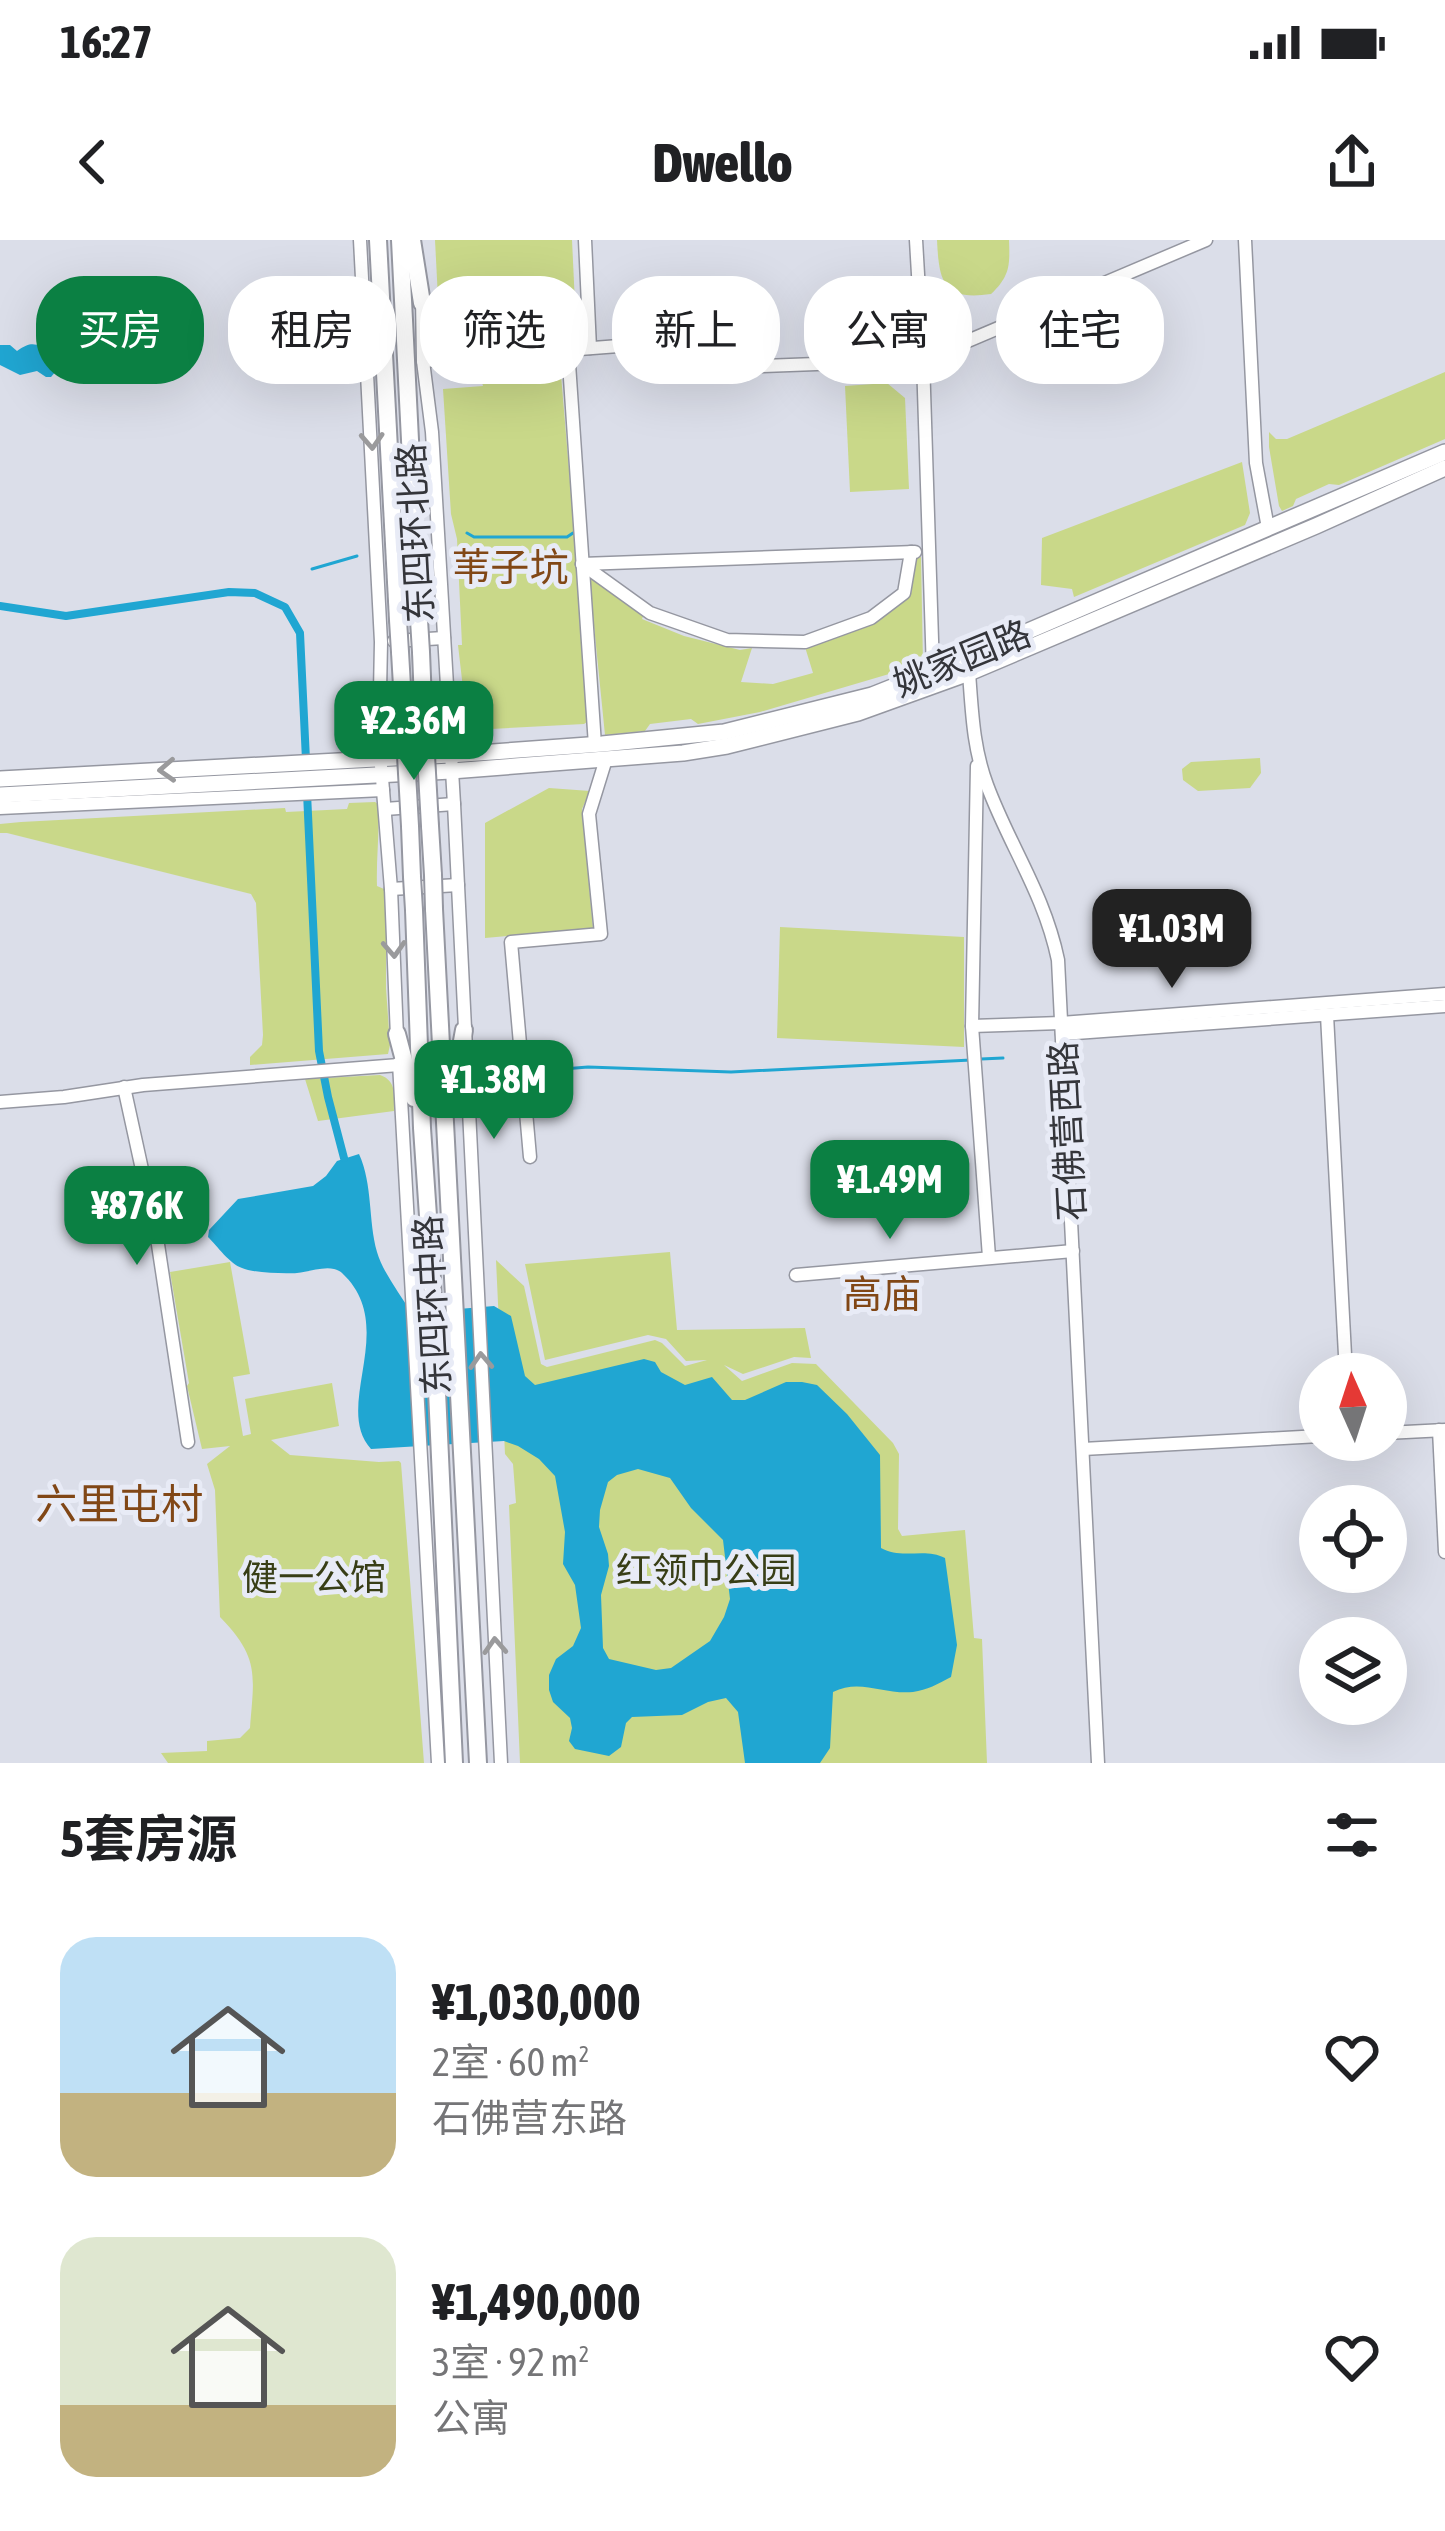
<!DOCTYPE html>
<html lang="zh">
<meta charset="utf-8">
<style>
:root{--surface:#fff;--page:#f6f6f6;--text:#202124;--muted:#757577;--accent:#0b8043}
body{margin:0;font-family:"Asap Condensed","Noto Sans SC",sans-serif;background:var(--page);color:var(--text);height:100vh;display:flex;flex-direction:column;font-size:45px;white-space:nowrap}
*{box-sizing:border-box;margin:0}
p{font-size:39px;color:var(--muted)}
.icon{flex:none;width:66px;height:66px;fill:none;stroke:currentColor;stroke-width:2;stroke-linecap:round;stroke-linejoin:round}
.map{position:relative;height:1523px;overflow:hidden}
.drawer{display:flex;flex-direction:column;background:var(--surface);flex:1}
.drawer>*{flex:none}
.top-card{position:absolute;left:36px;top:36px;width:1374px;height:108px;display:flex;gap:24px}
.needle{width:78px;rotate:357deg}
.fabs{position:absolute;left:1299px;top:1113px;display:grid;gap:24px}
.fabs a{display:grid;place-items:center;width:108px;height:108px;border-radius:50%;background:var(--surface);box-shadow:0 12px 48px #0002;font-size:60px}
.price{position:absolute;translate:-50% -102px;padding:0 27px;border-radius:24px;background:var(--accent);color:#fff;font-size:39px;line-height:78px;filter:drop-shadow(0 3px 6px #0008)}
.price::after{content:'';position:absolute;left:50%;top:72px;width:36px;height:27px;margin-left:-18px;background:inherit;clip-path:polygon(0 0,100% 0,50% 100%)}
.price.active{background:#222;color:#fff}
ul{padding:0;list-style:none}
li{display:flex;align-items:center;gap:36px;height:300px;padding:0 60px}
li span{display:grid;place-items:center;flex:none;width:336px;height:240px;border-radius:36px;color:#555}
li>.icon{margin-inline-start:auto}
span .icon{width:144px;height:144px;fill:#fffc;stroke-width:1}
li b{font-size:51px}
h2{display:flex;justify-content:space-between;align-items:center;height:144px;padding:0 60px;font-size:51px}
.chip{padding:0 42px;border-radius:48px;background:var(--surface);box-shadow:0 12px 48px #0002;font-size:42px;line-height:108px}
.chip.active{background:var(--accent);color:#fff}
.status{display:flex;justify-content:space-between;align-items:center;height:84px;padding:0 60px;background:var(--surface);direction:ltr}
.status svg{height:33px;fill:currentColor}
header{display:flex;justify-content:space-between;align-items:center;height:156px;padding:0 60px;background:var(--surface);font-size:54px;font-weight:800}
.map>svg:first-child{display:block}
.green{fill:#c9d889}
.water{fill:#20a6d2;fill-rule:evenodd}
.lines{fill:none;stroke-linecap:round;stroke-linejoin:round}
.stream{stroke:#20a6d2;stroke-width:3}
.canal{stroke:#20a6d2;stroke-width:8}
.minor-casing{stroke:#9597a1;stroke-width:15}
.major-casing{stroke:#9597a1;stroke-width:18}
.highway-casing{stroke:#9597a1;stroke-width:20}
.minor{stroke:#fff;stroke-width:12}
.major{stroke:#fff;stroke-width:15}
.highway{stroke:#fff;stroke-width:16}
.highway-bridge-casing{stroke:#9597a1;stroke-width:20;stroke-linecap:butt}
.highway-bridge{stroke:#fff;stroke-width:16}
.oneway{stroke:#9a9a9c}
.labels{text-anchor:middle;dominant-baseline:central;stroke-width:10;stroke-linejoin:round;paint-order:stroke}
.street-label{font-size:36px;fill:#34353a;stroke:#e8ebf6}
.park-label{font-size:36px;fill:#383e16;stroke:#e8ebf6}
.neighbourhood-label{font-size:39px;fill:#814716;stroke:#e8ebf6}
.quarter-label{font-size:42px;fill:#814716;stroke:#e8ebf6}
</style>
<div class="status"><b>16:27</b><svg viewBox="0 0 49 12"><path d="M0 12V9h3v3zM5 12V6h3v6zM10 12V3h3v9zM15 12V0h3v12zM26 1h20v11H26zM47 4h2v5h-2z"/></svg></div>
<header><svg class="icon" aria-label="back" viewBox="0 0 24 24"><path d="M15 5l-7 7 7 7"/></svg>Dwello<svg class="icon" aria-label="share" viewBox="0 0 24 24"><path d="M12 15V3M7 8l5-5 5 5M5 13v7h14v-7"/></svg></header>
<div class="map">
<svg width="1445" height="1523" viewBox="0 0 1445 1523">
<rect width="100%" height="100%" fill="#dbdee9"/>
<g class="green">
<path d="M435,0H572L576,85L570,94L446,101L440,97Z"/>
<path d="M937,0H1009C1010,25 1010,36 991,54C943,61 939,42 937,0Z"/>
<path d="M560,123L590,480L584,484L472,490L467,483L458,405H462L457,299L451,274L443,149L483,146L479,131L505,126Z"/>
<path d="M1445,132V199L1339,245L1329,244L1296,259L1293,266L1282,271L1279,266L1269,207V192L1276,199H1287Z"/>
<path d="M887,143L905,158L909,249L850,252L845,146Z"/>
<path d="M1242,222L1250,273L1245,285L1074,357L1072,349L1041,345L1042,298Z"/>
<path d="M921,317L923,424L760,472L698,484L691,479L650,484L645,491L605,495L589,336L644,374L642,379L684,396L740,410L752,408L741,442L773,444L813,433L805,407L876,381L911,353L916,318Z"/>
<path d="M1260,518L1261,533L1250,548L1198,551L1183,540L1182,529L1191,522Z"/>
<path d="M549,548L590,551L582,569L593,688L485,698V583Z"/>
<path d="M375,562L378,564C380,592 376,618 377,646L384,649L386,657V748L390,805L388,814L250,825V817L262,805L263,795L256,663L251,654L7,593H0V584L21,582L285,568L286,572L347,569L349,563Z"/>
<path d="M780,687L964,697V807L777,798Z"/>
<path d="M380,835C397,841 394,855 394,871L318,881L305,839Z"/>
<path d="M670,1012L677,1090L805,1088L811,1118L794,1117L743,1134L724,1125L742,1141L792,1123L816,1124L893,1203L899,1214L898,1289L902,1296L965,1290L974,1398L982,1399L987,1523H520L509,1265L516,1263L513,1224L505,1214L496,1020L524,1046L541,1124L547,1127L655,1100L662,1103L685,1126L707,1120L686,1121L666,1099L648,1095L545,1120L525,1024Z"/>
<path d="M230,1022L250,1134L233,1137L243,1196L251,1194L245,1159L332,1143L339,1186L271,1200L290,1215L379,1222L399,1221L401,1223L424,1523H168L161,1513L207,1511V1501L240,1498L250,1488C254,1435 260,1418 220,1377L215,1250L207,1224L230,1206L202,1209L187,1146L189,1143L170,1032Z"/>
</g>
<g class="water">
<path d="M61,95L68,96L77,106L51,137H46L37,131L20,135L0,125V105H10L17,111C34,99 36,106 52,110Z"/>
<path d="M359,914C373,945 368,980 377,1012C383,1033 400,1053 411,1073L494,1066L511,1076L525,1136L535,1145L644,1119L655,1122L661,1132L685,1145L712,1137L732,1160H745L786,1142H802L817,1145L847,1174L880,1215L881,1308C902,1320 925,1307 945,1318L957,1405L951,1437C938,1444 927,1450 913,1452C884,1455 860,1438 833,1452L830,1508L820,1523H745L738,1472L726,1458L708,1462L682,1475L632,1477L626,1483L621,1507L609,1516L575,1509L569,1501L572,1488L570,1478L553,1462L549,1450V1435L556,1419L573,1406L581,1388L575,1345L563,1324L565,1292L555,1236L539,1219L518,1206L504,1201L371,1209C332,1166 400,1087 342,1033C340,1031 337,1030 334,1029C324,1026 308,1032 297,1033C285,1034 253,1033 242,1028C230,1024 217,1006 208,997L209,990L238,959L313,946L326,936L337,921ZM638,1229L670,1238L691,1268L723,1300L730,1359L724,1377L710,1401L671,1428L656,1430L609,1419L603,1408L601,1355L609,1326L608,1314L599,1287L600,1270L608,1242L617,1235Z"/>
</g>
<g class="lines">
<g class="stream">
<path d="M467,293L474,297H567L573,293"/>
<path d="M312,329L357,316"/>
<path d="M981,819L1003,818"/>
<path d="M526,832L588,827L731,832L971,820"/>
</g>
<g class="canal">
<path d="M0,366L66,376L229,352L255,353L285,367L300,393L306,520"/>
<path d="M307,553L319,811L328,857L344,918"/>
</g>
<defs>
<g id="minor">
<path d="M360,0L381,402L379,501L391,649L397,797"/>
<path d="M585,0L590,108"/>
<path d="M916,0L923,120L933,431"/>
<path d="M1245,0L1256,223L1268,288"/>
<path d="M422,57L423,121L432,192L454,564L501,1523"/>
<path d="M568,109L595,505"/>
<path d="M423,121L658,103L701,108L763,126L923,120L1206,0"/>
<path d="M582,324L650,373L727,400L805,402L871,378L904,353L911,312"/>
<path d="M582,324L915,312"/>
<path d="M394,401L444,398"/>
<path d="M969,433C972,471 973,508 987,545C1010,607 1044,653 1058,720L1098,1523"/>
<path d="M379,485L449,481"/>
<path d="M977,526L972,786L989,1017"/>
<path d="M0,568L383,550"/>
<path d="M385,569L454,564"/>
<path d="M391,649L458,645"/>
<path d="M1327,775L1346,1134"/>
<path d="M972,786L1061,783L1445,754"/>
<path d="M1062,794L1445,766"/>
<path d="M399,823L438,1523"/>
<path d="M124,847L157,998L188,1202"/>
<path d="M0,862L64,857L143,845L399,825"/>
<path d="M530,917L511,702L601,694L589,574L606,519"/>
<path d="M796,1035L1073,1011"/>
<path d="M1439,1190L1445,1312"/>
<path d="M1386,1193L1445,1190"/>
<path d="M1083,1209L1320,1196"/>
</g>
<g id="major">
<path d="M0,539L450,515L602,504L724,492L872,455L970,416L1445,212"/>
<path d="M0,555L451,531L683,513L727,506L858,473L969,433L1316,286L1445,228"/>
</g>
<g id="highway">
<path d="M378,0L398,380"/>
<path d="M400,0L419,380"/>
<path d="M412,0L422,63"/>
<path d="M400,412L403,463"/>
<path d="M421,412L423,462"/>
<path d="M410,586L412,637"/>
<path d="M430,586L433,635"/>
<path d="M434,669L478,1523"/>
<path d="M414,670L422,888L431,1020L454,1523"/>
<path d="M397,794L414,858"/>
<path d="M452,856L464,790"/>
</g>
</defs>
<use href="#minor" class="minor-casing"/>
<use href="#major" class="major-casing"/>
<use href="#highway" class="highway-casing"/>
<use href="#minor" class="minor"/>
<use href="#major" class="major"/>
<use href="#highway" class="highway"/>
<defs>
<g id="highway-bridge">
<path d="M398,380L400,412"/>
<path d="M419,380L421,412"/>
<path d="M423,462L430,586"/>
<path d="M403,463L410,586"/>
<path d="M433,635L434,669"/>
<path d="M412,637L414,670"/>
</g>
</defs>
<use href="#highway-bridge" class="highway-bridge-casing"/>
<use href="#highway-bridge" class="highway-bridge"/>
</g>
<defs><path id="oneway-chevron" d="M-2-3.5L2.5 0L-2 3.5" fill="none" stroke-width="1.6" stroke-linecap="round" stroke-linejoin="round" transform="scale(3)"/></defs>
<g class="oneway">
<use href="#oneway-chevron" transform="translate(372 201) rotate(87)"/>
<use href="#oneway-chevron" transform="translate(167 530) rotate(177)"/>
<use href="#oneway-chevron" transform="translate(394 709) rotate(87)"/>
<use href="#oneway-chevron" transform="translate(481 1121) rotate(-93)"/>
<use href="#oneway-chevron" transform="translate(495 1406) rotate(-93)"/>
</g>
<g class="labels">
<g class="street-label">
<text transform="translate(415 293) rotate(-93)">东四环北路</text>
<text transform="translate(962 418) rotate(-22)">姚家园路</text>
<text transform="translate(1067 891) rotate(-93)">石佛营西路</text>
<text transform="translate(432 1065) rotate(-93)">东四环中路</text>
</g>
<g class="park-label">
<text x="706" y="1330">红领巾公园</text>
<text x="314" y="1337">健一公馆</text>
</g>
<g class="neighbourhood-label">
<text x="510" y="327">苇子坑</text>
<text x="882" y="1054">高庙</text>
</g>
<g class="quarter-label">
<text x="119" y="1264">六里屯村</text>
</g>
</g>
</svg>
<div class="fabs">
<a><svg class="needle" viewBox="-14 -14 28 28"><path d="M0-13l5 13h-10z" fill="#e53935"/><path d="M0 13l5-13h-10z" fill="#757577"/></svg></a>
<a><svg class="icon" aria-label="locate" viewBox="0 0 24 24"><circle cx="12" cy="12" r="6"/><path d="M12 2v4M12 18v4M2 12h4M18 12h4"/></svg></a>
<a><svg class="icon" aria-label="layers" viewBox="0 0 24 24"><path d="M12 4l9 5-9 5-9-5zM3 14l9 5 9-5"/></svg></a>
</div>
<b class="price" style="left:414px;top:543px">¥2.36M</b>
<b class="price active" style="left:1172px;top:751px">¥1.03M</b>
<b class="price" style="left:494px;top:902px">¥1.38M</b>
<b class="price" style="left:890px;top:1002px">¥1.49M</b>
<b class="price" style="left:137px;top:1028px">¥876K</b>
<div class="top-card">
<a class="chip active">买房</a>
<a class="chip">租房</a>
<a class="chip">筛选</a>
<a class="chip">新上</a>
<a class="chip">公寓</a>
<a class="chip">住宅</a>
</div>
</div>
<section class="drawer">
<h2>5套房源<svg class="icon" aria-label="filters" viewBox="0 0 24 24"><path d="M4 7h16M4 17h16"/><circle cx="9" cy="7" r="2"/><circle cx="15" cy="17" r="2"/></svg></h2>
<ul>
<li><span style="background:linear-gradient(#bfe0f5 65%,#c2b280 0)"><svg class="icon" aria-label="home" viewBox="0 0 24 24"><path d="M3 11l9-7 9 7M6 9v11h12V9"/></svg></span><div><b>¥1,030,000</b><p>2室 · 60 m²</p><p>石佛营东路</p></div><svg class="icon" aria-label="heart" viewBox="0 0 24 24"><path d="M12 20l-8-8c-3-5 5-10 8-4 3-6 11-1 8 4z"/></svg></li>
<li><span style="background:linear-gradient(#dfe7d0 70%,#c2b280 0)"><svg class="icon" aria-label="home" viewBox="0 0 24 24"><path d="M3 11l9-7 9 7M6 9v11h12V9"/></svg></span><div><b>¥1,490,000</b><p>3室 · 92 m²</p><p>公寓</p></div><svg class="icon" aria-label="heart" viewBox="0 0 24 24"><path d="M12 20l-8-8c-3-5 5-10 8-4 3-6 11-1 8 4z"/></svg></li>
</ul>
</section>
